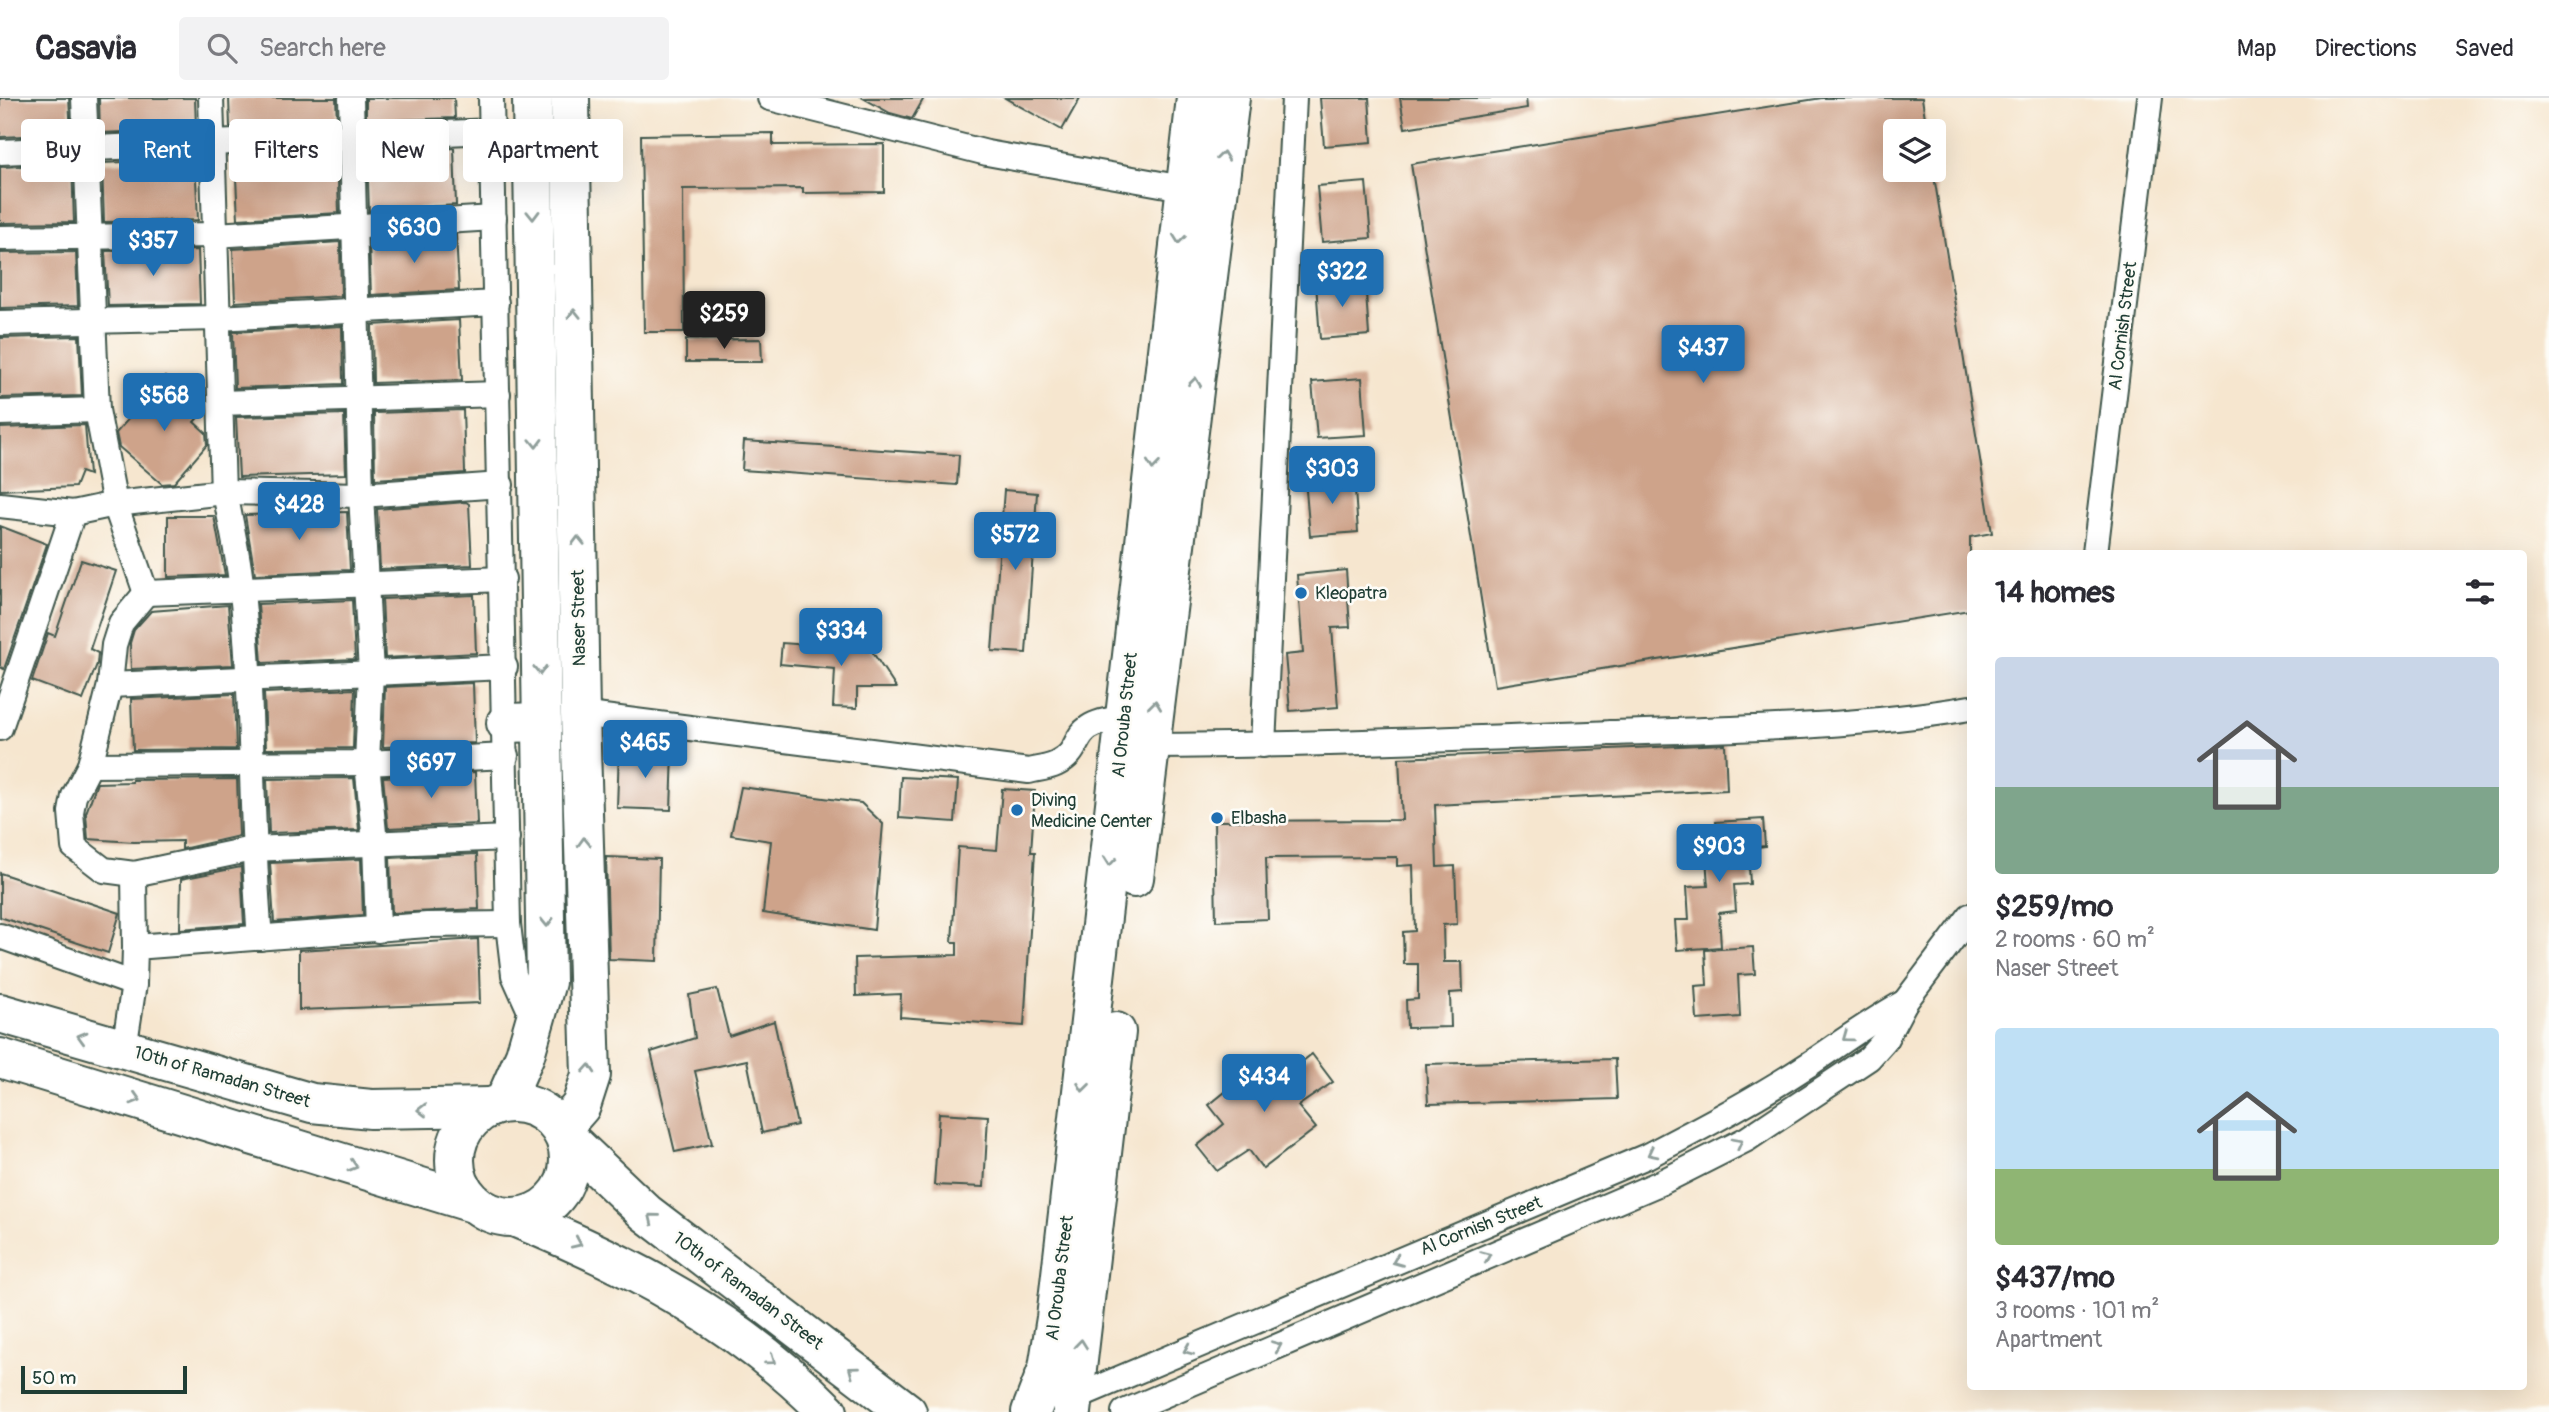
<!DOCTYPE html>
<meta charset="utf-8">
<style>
:root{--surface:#fff;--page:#f2f2f3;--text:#2b2b33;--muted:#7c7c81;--line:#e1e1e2;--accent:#1f6fb2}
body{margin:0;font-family:Pangolin,sans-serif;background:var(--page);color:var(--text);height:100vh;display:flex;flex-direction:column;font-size:26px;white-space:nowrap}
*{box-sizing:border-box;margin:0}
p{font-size:23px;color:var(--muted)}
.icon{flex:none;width:38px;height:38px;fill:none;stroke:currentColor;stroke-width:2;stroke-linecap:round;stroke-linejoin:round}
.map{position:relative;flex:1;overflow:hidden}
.side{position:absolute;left:1967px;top:452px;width:560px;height:840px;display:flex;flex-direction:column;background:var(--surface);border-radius:7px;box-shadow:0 7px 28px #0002}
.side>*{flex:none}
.top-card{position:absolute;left:21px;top:21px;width:665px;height:63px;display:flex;gap:14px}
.tools{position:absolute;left:1883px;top:21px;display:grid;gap:14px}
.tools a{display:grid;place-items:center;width:63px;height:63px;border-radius:7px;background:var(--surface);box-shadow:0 7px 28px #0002;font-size:35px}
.scale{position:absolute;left:21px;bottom:18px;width:166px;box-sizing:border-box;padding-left:7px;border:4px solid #1f3d34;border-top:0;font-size:19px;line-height:24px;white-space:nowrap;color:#1f3d34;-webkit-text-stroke:5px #fdfcf7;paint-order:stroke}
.price{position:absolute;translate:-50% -60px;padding:0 16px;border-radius:7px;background:var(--accent);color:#fff;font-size:23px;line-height:46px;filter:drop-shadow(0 2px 4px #0008)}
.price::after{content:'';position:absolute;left:50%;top:42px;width:21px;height:16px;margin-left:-10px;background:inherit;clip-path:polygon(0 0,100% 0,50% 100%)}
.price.active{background:#222;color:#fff}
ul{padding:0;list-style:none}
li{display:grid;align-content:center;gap:14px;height:371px;padding:0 28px}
li span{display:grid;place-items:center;height:217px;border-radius:7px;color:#555}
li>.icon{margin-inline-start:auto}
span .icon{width:126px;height:126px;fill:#fffc;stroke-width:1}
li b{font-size:30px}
h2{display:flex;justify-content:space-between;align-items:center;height:84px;padding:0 28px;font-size:30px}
.pill{padding:0 24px;border-radius:7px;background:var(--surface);box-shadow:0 7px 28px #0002;font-size:24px;line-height:63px}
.pill.active{background:var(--accent);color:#fff}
header{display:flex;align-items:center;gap:42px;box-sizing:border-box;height:98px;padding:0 35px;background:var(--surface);border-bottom:2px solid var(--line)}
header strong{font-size:33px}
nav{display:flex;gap:38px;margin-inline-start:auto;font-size:24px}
.search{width:490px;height:63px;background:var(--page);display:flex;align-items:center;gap:18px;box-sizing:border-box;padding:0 24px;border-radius:7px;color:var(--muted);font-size:26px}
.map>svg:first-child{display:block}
.building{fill:#cea38a}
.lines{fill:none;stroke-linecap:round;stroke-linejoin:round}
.street-casing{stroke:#3f564b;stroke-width:28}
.primary-casing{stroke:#3f564b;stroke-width:42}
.street{stroke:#fff;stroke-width:24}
.primary{stroke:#fff;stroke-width:38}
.oneway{stroke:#8f9e9a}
.poi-dot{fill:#1f6fb2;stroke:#fdfcf7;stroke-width:2.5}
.labels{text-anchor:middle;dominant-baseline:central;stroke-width:5;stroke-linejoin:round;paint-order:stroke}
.street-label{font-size:18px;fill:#1f3d34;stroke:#fdfcf7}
.poi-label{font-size:18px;fill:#1f3d34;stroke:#fdfcf7;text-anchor:start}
</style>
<header>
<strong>Casavia</strong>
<div class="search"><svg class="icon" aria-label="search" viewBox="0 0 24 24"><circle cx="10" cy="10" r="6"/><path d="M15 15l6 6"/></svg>Search here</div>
<nav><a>Map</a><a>Directions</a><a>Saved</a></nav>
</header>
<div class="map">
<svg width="2549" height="1314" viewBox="0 0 2549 1314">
<rect width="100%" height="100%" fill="#fdfcf7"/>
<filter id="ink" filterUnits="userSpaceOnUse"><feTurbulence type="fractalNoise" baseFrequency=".0143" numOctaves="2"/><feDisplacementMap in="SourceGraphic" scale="14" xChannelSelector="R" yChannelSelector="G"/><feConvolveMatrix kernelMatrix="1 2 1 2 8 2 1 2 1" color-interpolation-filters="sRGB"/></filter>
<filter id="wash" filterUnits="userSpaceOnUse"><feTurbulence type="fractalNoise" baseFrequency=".00686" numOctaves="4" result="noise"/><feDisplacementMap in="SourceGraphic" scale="28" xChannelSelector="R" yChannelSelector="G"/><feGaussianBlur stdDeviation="1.57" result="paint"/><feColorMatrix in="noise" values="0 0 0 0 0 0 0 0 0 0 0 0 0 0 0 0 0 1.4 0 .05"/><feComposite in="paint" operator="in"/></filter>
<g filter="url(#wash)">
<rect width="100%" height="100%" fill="#f6e6cf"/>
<g id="blocks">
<g class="building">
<path d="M0,0H69L71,36L0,39Z"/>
<path d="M99,0H195L196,31L100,35Z"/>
<path d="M229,0H336L337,25L230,29Z"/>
<path d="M366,0H454L455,20L366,23Z"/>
<path d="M863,0H924L912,21L890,15Z"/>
<path d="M1005,0H1080L1062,32Z"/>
<path d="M1320,0H1369L1372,44L1324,48Z"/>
<path d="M1400,0H1526L1527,10L1405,30Z"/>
<path d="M1822,0H1922L1927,33H1895V72H1933L1992,435L1970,439V512L1495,588L1411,66Z"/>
<path d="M773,35V47L884,46V94L803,95V90L683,91L684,234H644L641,37Z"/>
<path d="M454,50L456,107L369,113L367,53Z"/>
<path d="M337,54L339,115L238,121L235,59Z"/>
<path d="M195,61L198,122L104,124L102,65Z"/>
<path d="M72,66L74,124L0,125V69Z"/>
<path d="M1366,84L1371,140L1322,144L1317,88Z"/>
<path d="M456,137L459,192L371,197L369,142Z"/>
<path d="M340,144L341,198L235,204L233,151Z"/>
<path d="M198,152L200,206L108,208L105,153Z"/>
<path d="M76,154L78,208L0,210V155Z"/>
<path d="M1365,181L1369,237L1320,241L1316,185Z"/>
<path d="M459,222L462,282L373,285L372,227Z"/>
<path d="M342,228L343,286L235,290L233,234Z"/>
<path d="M79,238L82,298L0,300V240Z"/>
<path d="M761,241L762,264H686V242Z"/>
<path d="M165,279L204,313L194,324L206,335L207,347L174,385L162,386L119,349L116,335Z"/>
<path d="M1362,280L1366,337L1317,340L1312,284Z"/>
<path d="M463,312L465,375L375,381L374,315Z"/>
<path d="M344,316L346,376L239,379L236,319Z"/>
<path d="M85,327L89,377L81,374L75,389L0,392V330Z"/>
<path d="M744,343L959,357L957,387L742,372Z"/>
<path d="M1354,378L1358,434L1310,438L1305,381Z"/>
<path d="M1004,392L1037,395L1026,555L992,553Z"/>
<path d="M466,404L469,406L472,467L380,471L377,411Z"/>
<path d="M347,414L350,472L255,476L245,417Z"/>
<path d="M168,418H214L225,477L168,479Z"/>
<path d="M0,428L47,446L4,571L0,569Z"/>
<path d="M81,462L116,473L90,551L98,555L97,566L83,602L32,583L48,535L55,538Z"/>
<path d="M1346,472L1350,529L1332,530L1338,609L1290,613L1285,557L1303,555L1297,477Z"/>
<path d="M474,497L476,555L385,560L382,501Z"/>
<path d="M352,502L355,561L262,565L258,506Z"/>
<path d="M228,507L233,567L131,571L130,545L134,532L151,513Z"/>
<path d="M864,541L896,590H857V610L833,609L835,571L780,566L782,545L850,550Z"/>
<path d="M473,585L475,645L383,649L385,589Z"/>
<path d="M355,591L353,650L266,651L264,595Z"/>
<path d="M234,596L236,651L133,652L131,601Z"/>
<path d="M1725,646L1727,692L1435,707L1437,769L1455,768L1457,826L1443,827L1444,864H1462L1463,894L1450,895L1451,929L1407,930L1406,902L1418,901V866H1404L1403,834L1415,833L1413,767L1397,768V759L1266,760L1268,821L1216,823L1214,723L1402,722L1399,660Z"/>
<path d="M619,652L673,654L671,712L617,710Z"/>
<path d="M475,674L477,726L388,730L383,679Z"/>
<path d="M901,679L958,682L955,724L899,720Z"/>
<path d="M354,680L359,732L269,735L267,681Z"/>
<path d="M237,681L239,738L182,751V743L134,744L88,741L86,715L97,685L132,684V682Z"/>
<path d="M741,689L861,705L883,726L874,832L763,815L771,743L731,737Z"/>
<path d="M1002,691L1035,693L1031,754H1035L1024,928L900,919L901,896L856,898L855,860L957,857V844H952L958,749L997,752Z"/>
<path d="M1763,721L1765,748L1748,750L1750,786L1734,787L1736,813L1719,815L1721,849L1677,852L1675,822H1689L1687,789L1708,788L1706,759L1718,758L1716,724Z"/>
<path d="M477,756L479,811L392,815L390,760Z"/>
<path d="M606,759L659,761L657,863L609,861Z"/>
<path d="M361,761L363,817L274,824L270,765Z"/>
<path d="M241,769L244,826L180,831L181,781Z"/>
<path d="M0,775L120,815L108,855L0,819Z"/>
<path d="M478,841L480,905L299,912V852Z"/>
<path d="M1753,849L1755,876L1738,877L1740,919L1697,922L1695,888L1707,887L1705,852Z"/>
<path d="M717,891L729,938L774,923L797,1027L762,1035L747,962L695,973L712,1046L675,1054L651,954L695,940L689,897Z"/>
<path d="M1312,956L1333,984L1298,1008L1316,1030L1263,1071L1249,1052L1217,1073L1197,1048L1224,1026L1209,1007L1261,965L1277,983Z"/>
<path d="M1615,961L1617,1001L1428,1006L1426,966Z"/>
<path d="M939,1015L988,1018L984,1089L934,1087Z"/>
</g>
</g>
</g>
<g filter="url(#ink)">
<use href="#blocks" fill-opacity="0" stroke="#3f564b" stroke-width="2"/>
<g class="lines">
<defs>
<g id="street">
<path d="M84,0L97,312L115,406L146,495L503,481"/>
<path d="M211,0L223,395"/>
<path d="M351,0L361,397L371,574L367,665L375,745L378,832"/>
<path d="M491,0L508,826L514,877L535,924"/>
<path d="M770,0L987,55L1200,93"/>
<path d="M0,54L492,33"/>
<path d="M0,140L215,137L494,120"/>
<path d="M0,225L218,220L496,205"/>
<path d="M221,305L498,296"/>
<path d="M0,315L97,312"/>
<path d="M225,394C231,427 239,460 242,494C254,609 250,725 260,840"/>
<path d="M0,407L73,415L115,406L225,394L361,397L501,387"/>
<path d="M2095,455L2150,0"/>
<path d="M146,495L121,525L114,547L110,587L90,667L74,698L71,714L74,749L104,772L134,776L252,751L507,740"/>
<path d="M110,587L505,569"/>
<path d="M580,616L1029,673C1037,671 1048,670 1056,666C1089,650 1063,626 1124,620"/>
<path d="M0,630L73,415"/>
<path d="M1263,647L1294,0"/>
<path d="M1150,648C1304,647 1457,641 1611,635C1731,631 1852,630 1970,610"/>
<path d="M90,667L367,665L506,658"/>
<path d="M134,776L135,849"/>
<path d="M0,838L134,886"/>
<path d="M124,951L134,886L135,849L427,827L508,826"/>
<path d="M1064,1304L1647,1058C1703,1029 1758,1000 1811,965C1842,944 1872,922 1905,904"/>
<path d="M1124,1314L1660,1085L1747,1041L1869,960L1885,942L1905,904L1970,818"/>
</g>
<g id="primary">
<path d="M506,625L542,624"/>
<path d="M1134,780L1230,0"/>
<path d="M0,915L312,1005L371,1011L491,1009"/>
<path d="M0,960L473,1105"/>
<path d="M504,1005L525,957L546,884L532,0"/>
<circle cx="512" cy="1062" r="57"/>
<path d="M561,1031L581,1008L591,977L580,616L570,0"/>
<path d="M564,1037L646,1115L907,1314"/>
<path d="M514,1119C632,1167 738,1223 828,1314"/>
<path d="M1031,1314L1048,1270L1056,1220L1196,0"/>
<path d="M1072,1314L1116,934"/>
</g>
</defs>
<use href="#street" class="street-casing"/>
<use href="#primary" class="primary-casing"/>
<use href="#street" class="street"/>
<use href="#primary" class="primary"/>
</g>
<defs><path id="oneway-chevron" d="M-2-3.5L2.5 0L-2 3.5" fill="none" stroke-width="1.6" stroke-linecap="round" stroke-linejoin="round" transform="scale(1.75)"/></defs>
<g class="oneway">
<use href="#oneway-chevron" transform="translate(1223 58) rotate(-83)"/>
<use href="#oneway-chevron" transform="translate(533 117) rotate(89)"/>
<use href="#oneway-chevron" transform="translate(1179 141) rotate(96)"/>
<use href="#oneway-chevron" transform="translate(574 216) rotate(-91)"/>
<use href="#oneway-chevron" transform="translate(1195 284) rotate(-83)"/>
<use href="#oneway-chevron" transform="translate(536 345) rotate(89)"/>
<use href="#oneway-chevron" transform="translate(1153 367) rotate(96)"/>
<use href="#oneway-chevron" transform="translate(578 443) rotate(-91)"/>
<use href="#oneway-chevron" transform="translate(540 572) rotate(88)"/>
<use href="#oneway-chevron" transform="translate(1155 607) rotate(-83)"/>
<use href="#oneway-chevron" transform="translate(584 744) rotate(-92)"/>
<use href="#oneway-chevron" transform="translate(1110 763) rotate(96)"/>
<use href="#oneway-chevron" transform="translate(547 824) rotate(89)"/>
<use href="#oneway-chevron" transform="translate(82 939) rotate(-164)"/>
<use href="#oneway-chevron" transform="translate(1847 939) rotate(144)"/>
<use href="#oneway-chevron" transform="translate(589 971) rotate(-86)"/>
<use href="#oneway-chevron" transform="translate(1083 989) rotate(97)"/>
<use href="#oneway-chevron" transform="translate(136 1001) rotate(17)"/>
<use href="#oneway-chevron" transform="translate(422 1012) rotate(-180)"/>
<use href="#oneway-chevron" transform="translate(1738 1045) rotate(-28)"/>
<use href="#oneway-chevron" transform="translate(1652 1055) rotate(153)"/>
<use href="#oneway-chevron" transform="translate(353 1068) rotate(17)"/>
<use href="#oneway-chevron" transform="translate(653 1120) rotate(-141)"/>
<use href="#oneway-chevron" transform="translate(577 1145) rotate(24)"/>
<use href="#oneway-chevron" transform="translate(1486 1158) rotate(-23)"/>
<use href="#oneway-chevron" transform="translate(1397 1163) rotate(158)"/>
<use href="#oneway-chevron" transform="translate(1081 1246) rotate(-84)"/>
<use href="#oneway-chevron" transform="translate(1277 1248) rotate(-23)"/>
<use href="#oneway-chevron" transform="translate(1188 1252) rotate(157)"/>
<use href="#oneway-chevron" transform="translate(771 1262) rotate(36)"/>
<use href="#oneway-chevron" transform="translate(853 1273) rotate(-143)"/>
</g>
</g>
<g class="poi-dot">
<circle cx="1301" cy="495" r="7"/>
<circle cx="1017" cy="712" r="7"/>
<circle cx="1217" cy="720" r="7"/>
</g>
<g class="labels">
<g class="street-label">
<text transform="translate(2123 228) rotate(-83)">Al Cornish Street</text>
<text transform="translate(579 520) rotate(-91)">Naser Street</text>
<text transform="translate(1125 617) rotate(-84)">Al Orouba Street</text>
<text transform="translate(222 979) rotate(16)">10th of Ramadan Street</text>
<text transform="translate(1481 1128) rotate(-22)">Al Cornish Street</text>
<text transform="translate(1060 1180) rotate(-83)">Al Orouba Street</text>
<text transform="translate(748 1193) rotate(37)">10th of Ramadan Street</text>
</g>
<g class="poi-label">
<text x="1315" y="495">Kleopatra</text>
<text x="1031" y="702">Diving<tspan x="1031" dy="21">Medicine Center</tspan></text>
<text x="1231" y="720">Elbasha</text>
</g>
</g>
</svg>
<div class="tools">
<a><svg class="icon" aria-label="layers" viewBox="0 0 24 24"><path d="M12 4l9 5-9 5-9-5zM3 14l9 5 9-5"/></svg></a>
</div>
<div class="scale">50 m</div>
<b class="price" style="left:414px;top:167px">$630</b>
<b class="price" style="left:153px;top:180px">$357</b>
<b class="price" style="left:1342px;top:211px">$322</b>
<b class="price active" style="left:724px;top:253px">$259</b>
<b class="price" style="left:1703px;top:287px">$437</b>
<b class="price" style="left:164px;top:335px">$568</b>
<b class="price" style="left:1332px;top:408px">$303</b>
<b class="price" style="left:299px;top:444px">$428</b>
<b class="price" style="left:1015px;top:474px">$572</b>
<b class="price" style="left:841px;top:570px">$334</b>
<b class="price" style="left:645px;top:682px">$465</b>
<b class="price" style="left:431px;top:702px">$697</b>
<b class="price" style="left:1719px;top:786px">$903</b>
<b class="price" style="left:1264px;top:1016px">$434</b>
<div class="top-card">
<a class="pill">Buy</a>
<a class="pill active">Rent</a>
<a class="pill">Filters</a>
<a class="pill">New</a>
<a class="pill">Apartment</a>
</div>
<section class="side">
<h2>14 homes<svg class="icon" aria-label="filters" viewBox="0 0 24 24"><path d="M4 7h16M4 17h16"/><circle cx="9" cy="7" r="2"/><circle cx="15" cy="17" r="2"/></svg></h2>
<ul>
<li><span style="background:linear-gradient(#c9d6e8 60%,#7fa58c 0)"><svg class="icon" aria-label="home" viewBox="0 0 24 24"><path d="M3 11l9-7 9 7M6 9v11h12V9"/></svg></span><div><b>$259/mo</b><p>2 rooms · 60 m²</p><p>Naser Street</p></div></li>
<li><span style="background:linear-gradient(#bfe0f5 65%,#8fb573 0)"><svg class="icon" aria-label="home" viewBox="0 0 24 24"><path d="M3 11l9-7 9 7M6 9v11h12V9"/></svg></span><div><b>$437/mo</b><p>3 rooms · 101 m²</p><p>Apartment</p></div></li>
</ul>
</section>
</div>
